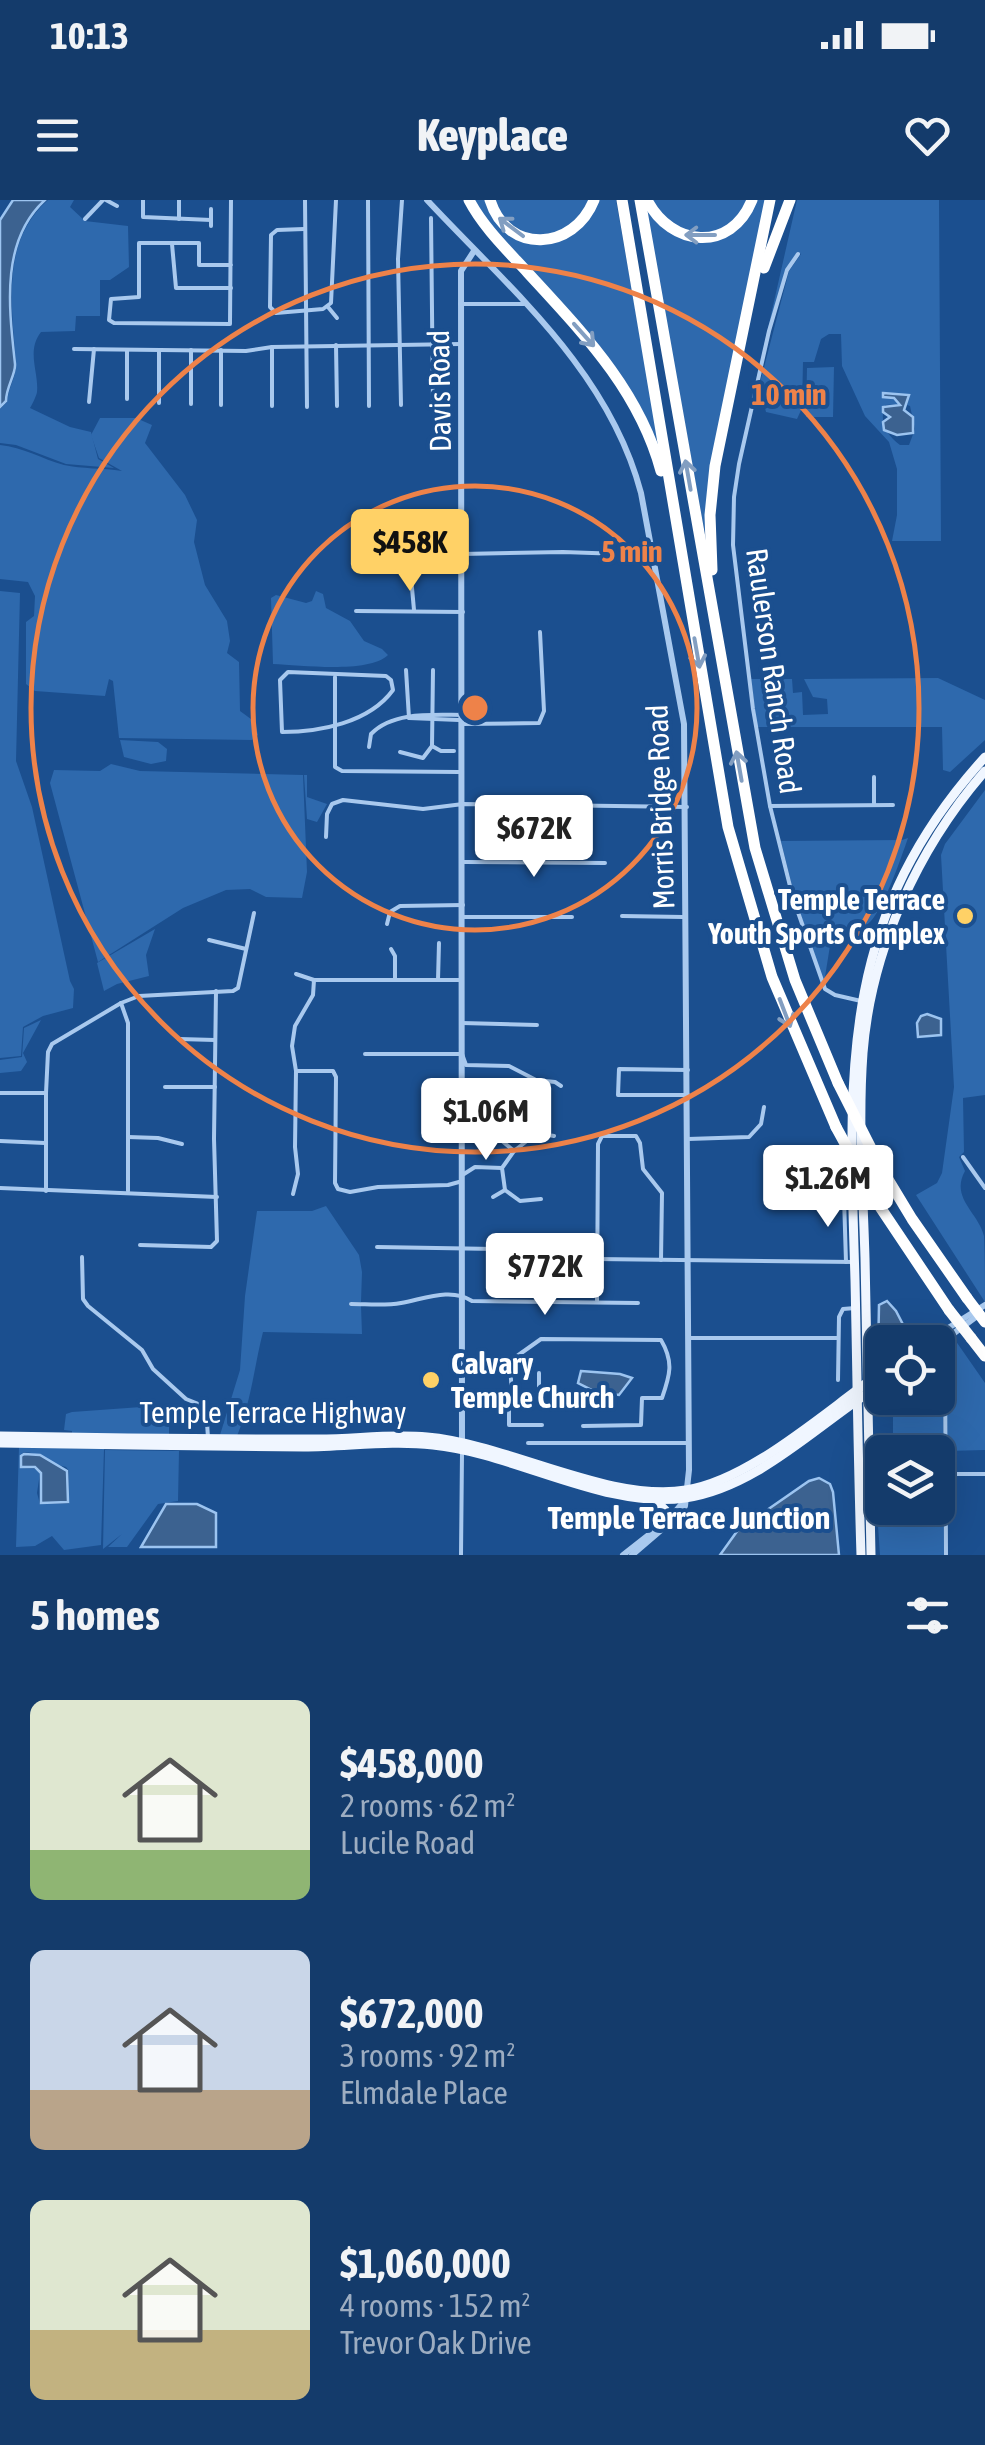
<!DOCTYPE html>
<meta charset="utf-8">
<style>
:root{--surface:#143b6b;--page:#1d4271;--text:#f1f3f6;--muted:#9dadc1;--line:#33557e;--accent:#ffd166}
body{margin:0;font-family:"Asap Condensed",sans-serif;background:var(--page);color:var(--text);height:100vh;display:flex;flex-direction:column;font-size:38px;white-space:nowrap}
*{box-sizing:border-box;margin:0}
p{font-size:32px;color:var(--muted)}
.icon{flex:none;width:55px;height:55px;fill:none;stroke:currentColor;stroke-width:2;stroke-linecap:round;stroke-linejoin:round}
.map{position:relative;height:1355px;overflow:hidden}
.sheet{display:flex;flex-direction:column;background:var(--surface);flex:1}
.sheet>*{flex:none}
.buttons{position:absolute;left:865px;top:1125px;display:grid;gap:20px}
.buttons a{display:grid;place-items:center;width:90px;height:90px;border-radius:15px;background:var(--surface);box-shadow:0 10px 40px #0002,0 0 0 2px var(--line);font-size:50px}
.price{position:absolute;translate:-50% -85px;padding:0 22px;border-radius:10px;background:#fff;color:#222;font-size:32px;line-height:65px;filter:drop-shadow(0 2px 5px #0008)}
.price::after{content:'';position:absolute;left:50%;top:60px;width:30px;height:22px;margin-left:-15px;background:inherit;clip-path:polygon(0 0,100% 0,50% 100%)}
.price.current{background:var(--accent);color:#111}
ul{padding:0;list-style:none}
li{display:flex;align-items:center;gap:30px;height:250px;padding:0 30px}
li span{display:grid;place-items:center;flex:none;width:280px;height:200px;border-radius:15px;color:#555}
li>.icon{margin-inline-start:auto}
span .icon{width:120px;height:120px;fill:#fffc;stroke-width:1}
li b{font-size:42px}
h2{display:flex;justify-content:space-between;align-items:center;height:120px;padding:0 30px;font-size:42px}
.status{display:flex;justify-content:space-between;align-items:center;height:70px;padding:0 50px;background:var(--surface);direction:ltr}
.status svg{height:28px;fill:currentColor}
header{display:flex;justify-content:space-between;align-items:center;height:130px;padding:0 30px;background:var(--surface);font-size:45px;font-weight:800}
.map>svg:first-child{display:block}
.green{fill:#2e69ad;fill-rule:evenodd}
.water{fill:#3c6290;stroke:#9cc4f0;stroke-width:2.5}
.lines{fill:none;stroke-linecap:round;stroke-linejoin:round}
.minor{stroke:#a9c9ee;stroke-width:4}
.tertiary{stroke:#a9c9ee;stroke-width:6}
.primary{stroke:#f0f6ff;stroke-width:9}
.motorway{stroke:#fff;stroke-width:11}
.motorway-bridge{stroke:#fff;stroke-width:11}
.oneway{stroke:#829ec1}
.ring{fill:none;stroke:#ee8249;stroke-width:5}
.poi-dot{fill:#ffd166;stroke:#1b4f8f;stroke-width:4}
.labels{text-anchor:middle;dominant-baseline:central;stroke-width:8;stroke-linejoin:round;paint-order:stroke}
.street-label{font-size:30px;fill:#fff;stroke:#1b4f8f}
.poi-label{font-size:30px;font-weight:bold;fill:#fff;stroke:#1b4f8f;text-anchor:end}
.neighbourhood-label{font-size:32px;font-weight:bold;fill:#fff;stroke:#1b4f8f}
.centre{fill:#ee8249;stroke:#1b4f8f;stroke-width:5}
.ring-label{font-size:30px;text-anchor:middle;font-weight:bold;fill:#ee8249;stroke:#1b4f8f;stroke-width:8;stroke-linejoin:round;paint-order:stroke}
</style>
<div class="status"><b>10:13</b><svg viewBox="0 0 49 12"><path d="M0 12V9h3v3zM5 12V6h3v6zM10 12V3h3v9zM15 12V0h3v12zM26 1h20v11H26zM47 4h2v5h-2z"/></svg></div>
<header><svg class="icon" aria-label="menu" viewBox="0 0 24 24"><path d="M4 6h16M4 12h16M4 18h16"/></svg>Keyplace<svg class="icon" aria-label="heart" viewBox="0 0 24 24"><path d="M12 20l-8-8c-3-5 5-10 8-4 3-6 11-1 8 4z"/></svg></header>
<div class="map">
<svg width="985" height="1355" viewBox="0 0 985 1355">
<rect width="100%" height="100%" fill="#1b4f8f"/>
<g class="green">
<path d="M48,0H74L70,7L85,21L128,26L129,67L110,80H100V116H76L75,131L41,132C26,151 39,172 37,192C37,194 32,205 30,208L70,227L91,232L98,259L114,268L66,264L16,245L0,243V209L7,202C8,188 17,175 16,164C12,107 0,42 48,0Z"/>
<path d="M471,0H488L510,32L556,40L595,0H616L661,256L645,220Z"/>
<path d="M492,0H592L583,18L546,38L513,29Z"/>
<path d="M648,0H750C732,35 714,35 679,32Z"/>
<path d="M753,0H767L707,292L705,334L645,5L661,23L716,37Z"/>
<path d="M797,0H939L941,341H892L897,315V269L889,242L865,216L842,166L841,134H829L821,139L814,162H803L802,208L797,219L766,212L764,204L756,198L789,71L801,54L797,52L785,71L756,181ZM883,193L910,196L907,205L910,206L915,229L909,245H900C886,234 879,222 885,205L900,204L894,198H887Z"/>
<path d="M834,167L833,217H806L807,168Z"/>
<path d="M100,218H136L152,225L145,243L185,295L197,320L194,342L205,385L227,421L230,441L227,453L239,462L240,511L255,522L258,535L252,540L119,538L113,481L109,479L105,496L35,491L26,484V422L34,416L35,396L28,382L0,379V245C23,247 42,259 64,265C82,269 103,268 122,271L99,258L91,235Z"/>
<path d="M0,391L20,393L16,561L32,607L70,781L74,789L73,808L43,816L23,827L21,856L0,858Z"/>
<path d="M316,391L323,394L326,408L350,421L364,441L382,449L388,455C368,474 301,465 273,464L271,398L276,395L306,403L312,401Z"/>
<path d="M938,478L985,500V540L950,572L943,570L942,527H757L751,479H792L793,493L802,492L803,515L828,514L827,499L813,497L804,479Z"/>
<path d="M120,540L158,542L167,549L166,561L151,564L124,557Z"/>
<path d="M111,564L140,571L303,575L307,672L302,698L266,697L250,689L226,690L183,708L98,762L50,583L54,570L100,571Z"/>
<path d="M304,575H307V597L327,604L317,622L307,619Z"/>
<path d="M985,590V895L963,898L964,952L959,957L965,971C950,998 978,1012 984,1036C985,1056 985,1081 985,1102L916,995L937,983L942,973L954,887L941,655L945,644Z"/>
<path d="M908,638C902,655 881,719 865,726C857,729 842,727 833,727L824,783L795,698L781,641L902,640Z"/>
<path d="M155,729L146,755L149,776L117,784L104,791L97,763Z"/>
<path d="M41,820L23,853L27,862L21,871L0,873V860L22,857L24,828Z"/>
<path d="M326,1006L359,1055L362,1072L361,1102H350L349,1106H361L362,1134L263,1132C254,1167 251,1203 237,1236L220,1235L240,1170L245,1096L257,1011H312Z"/>
<path d="M953,1137L985,1183V1250L947,1251V1159L939,1147Z"/>
<path d="M938,1151L943,1160L944,1355H880L877,1311L938,1308V1252H893V1198H938Z"/>
<path d="M169,1205V1236L72,1235V1231L64,1230L66,1214L72,1212Z"/>
<path d="M19,1247L104,1249L101,1345L64,1350L52,1336L35,1346L16,1347ZM24,1252C41,1253 50,1264 66,1267L69,1271V1304H40L37,1293L40,1273L35,1269L20,1268V1255Z"/>
<path d="M105,1250L179,1251L178,1301L158,1304L127,1347H108L122,1334L103,1349Z"/>
</g>
<g class="water">
<path d="M13,0H45C0,41 9,108 15,164C16,174 6,187 6,201L0,207V20Z"/>
<path d="M883,193L909,195L904,210L913,217V233L897,235L884,230L883,222L890,217L883,212V207L900,205L894,198L883,197Z"/>
<path d="M927,814L941,819V835L918,837L917,823L921,816Z"/>
<path d="M887,1101L896,1111L912,1142H882V1158L878,1155L879,1105Z"/>
<path d="M581,1171L620,1174L632,1178L619,1195L596,1192L578,1183Z"/>
<path d="M24,1254L40,1255L67,1271L68,1302L41,1303V1273L35,1267H21V1256Z"/>
<path d="M819,1278L830,1284L833,1292L839,1355H720L738,1330L809,1281Z"/>
<path d="M166,1304H197L216,1313V1347H141Z"/>
</g>
<g class="lines">
<g class="minor">
<path d="M106,0L117,6"/>
<path d="M143,0V17L211,20"/>
<path d="M305,0L307,207"/>
<path d="M368,0L369,206"/>
<path d="M431,18L433,204"/>
<path d="M85,19L103,0"/>
<path d="M179,19V0"/>
<path d="M211,26V9"/>
<path d="M304,29L277,30L271,35L270,107L276,113L323,109L331,103L336,0"/>
<path d="M172,44L176,88H231"/>
<path d="M798,54L787,70L769,131L739,264L734,297L733,345L753,509L770,606L793,698L825,789L835,795L861,801"/>
<path d="M231,65H199V43H139V97L111,99L109,120L114,123L230,124L231,0"/>
<path d="M460,104H524"/>
<path d="M328,107L337,118"/>
<path d="M336,145L337,206"/>
<path d="M272,147V206"/>
<path d="M74,149L246,151L272,147L461,144"/>
<path d="M191,150V204"/>
<path d="M221,150V205"/>
<path d="M127,151V199"/>
<path d="M89,202L94,149"/>
<path d="M159,203V150"/>
<path d="M401,205L398,59L402,0"/>
<path d="M409,355L414,410"/>
<path d="M365,356L563,352L650,355"/>
<path d="M356,411L463,412"/>
<path d="M406,470L409,518"/>
<path d="M288,472L386,476L391,480L393,490C369,523 319,532 282,532L280,480Z"/>
<path d="M335,477V567L342,571L459,572"/>
<path d="M409,518L459,520"/>
<path d="M463,524L539,523L544,511L540,432"/>
<path d="M432,546L433,470"/>
<path d="M432,546L441,551H454"/>
<path d="M369,547L371,534C393,511 434,515 463,515"/>
<path d="M400,552L423,558L432,546"/>
<path d="M874,577V605"/>
<path d="M770,606L893,605"/>
<path d="M326,637L327,614L332,604L343,600L423,609L463,604L687,607"/>
<path d="M464,662L605,663"/>
<path d="M622,716L683,717"/>
<path d="M463,717H572"/>
<path d="M387,724L390,712L400,706L463,705"/>
<path d="M209,740L246,749"/>
<path d="M391,749L395,756V780"/>
<path d="M296,774L314,780H462"/>
<path d="M438,780L439,743"/>
<path d="M121,803L128,823V991"/>
<path d="M462,823L537,825"/>
<path d="M179,839L215,840"/>
<path d="M365,854H462L466,865L509,866L536,880L555,882L561,886"/>
<path d="M688,870L619,869L618,895H688"/>
<path d="M296,871H333L336,877L335,983L338,989L350,992L378,987L448,985L459,982"/>
<path d="M165,887H215"/>
<path d="M0,893H46"/>
<path d="M495,935L514,951"/>
<path d="M128,937L158,938L182,944"/>
<path d="M688,939L749,937L761,924L764,907"/>
<path d="M0,941L45,943"/>
<path d="M963,957L985,988"/>
<path d="M464,974L475,967L502,968"/>
<path d="M0,988L217,997"/>
<path d="M46,991V893L48,852L52,844L121,803L139,796L233,791L238,788L254,713"/>
<path d="M293,994L298,974L295,947L296,871L292,846L295,826L313,795L314,780"/>
<path d="M493,997L505,990"/>
<path d="M541,999L520,1001L505,990L502,968L514,951L537,933L554,936"/>
<path d="M140,1045L211,1047L217,1041L214,939L216,791"/>
<path d="M377,1047L561,1050"/>
<path d="M82,1057L83,1099L88,1106L142,1150L153,1169L186,1199L206,1207L208,1238"/>
<path d="M596,1059L854,1062"/>
<path d="M846,1062L844,998L850,982"/>
<path d="M597,1102L598,944L602,936H636L640,943L643,969L662,993L661,1060"/>
<path d="M351,1104C367,1104 385,1106 401,1103C424,1099 451,1087 472,1101L638,1103"/>
<path d="M689,1138H838"/>
<path d="M938,1148L945,1159L946,1355"/>
<path d="M838,1180L839,1117L843,1109L855,1108"/>
<path d="M462,1197L539,1195V1173"/>
<path d="M509,1198V1225H542"/>
<path d="M512,1198L510,1161L541,1139L661,1140C674,1162 670,1175 662,1198H642L641,1225L583,1226"/>
<path d="M528,1243H688"/>
<path d="M945,1274H985"/>
<path d="M461,1355L462,1253"/>
</g>
<g class="tertiary">
<path d="M427,0C510,89 609,171 641,293L684,524L689,1270L685,1306L681,1313L632,1355"/>
<path d="M926,1142L985,1105"/>
<path d="M938,1145L981,1113"/>
<path d="M868,1159L875,1167L882,1169"/>
<path d="M869,1193L882,1183"/>
<path d="M462,1242L461,71L474,51"/>
<path d="M623,1355L669,1319L686,1299"/>
</g>
<g class="primary">
<path d="M0,1236C104,1238 208,1239 312,1239C351,1240 388,1233 427,1237C508,1244 610,1303 686,1290C746,1281 818,1218 868,1182"/>
<path d="M0,1243C101,1245 203,1246 304,1247C347,1247 390,1240 433,1245C514,1253 607,1310 685,1298C754,1288 811,1231 868,1193"/>
<path d="M656,1301L666,1311L665,1322"/>
<path d="M861,1355C858,1263 857,1172 855,1080C849,876 837,720 985,557"/>
<path d="M871,1355C869,1256 867,1157 865,1058C863,990 858,921 863,853C871,750 918,648 985,571"/>
</g>
<g class="motorway">
<path d="M469,0C483,27 507,50 528,73C583,133 639,190 661,271"/>
<path d="M490,0C507,55 574,51 594,0"/>
<path d="M622,0L728,627L772,777L836,927"/>
<path d="M640,0L755,648L795,780L838,883"/>
<path d="M647,0C671,47 731,53 752,0"/>
<path d="M764,68L790,0"/>
<path d="M712,370L710,315L715,266L770,0"/>
<path d="M880,966L912,1019L967,1098"/>
<path d="M878,1004L949,1110"/>
<path d="M971,1138L985,1156"/>
</g>
<g class="motorway-bridge">
<path d="M838,883L880,966"/>
<path d="M836,927L878,1004"/>
<path d="M967,1098L985,1122"/>
<path d="M949,1110L971,1138"/>
</g>
</g>
<defs><path id="oneway-shaft" d="M-6 0H5M1.5-3L5.5 0L1.5 3" fill="none" stroke-width="1.6" stroke-linecap="round" stroke-linejoin="round" transform="scale(2.5)"/></defs>
<g class="oneway">
<use href="#oneway-shaft" transform="translate(511 27) rotate(-143)"/>
<use href="#oneway-shaft" transform="translate(700 35) rotate(-180)"/>
<use href="#oneway-shaft" transform="translate(584 135) rotate(48)"/>
<use href="#oneway-shaft" transform="translate(688 275) rotate(-100)"/>
<use href="#oneway-shaft" transform="translate(697 453) rotate(80)"/>
<use href="#oneway-shaft" transform="translate(739 566) rotate(-100)"/>
<use href="#oneway-shaft" transform="translate(785 813) rotate(69)"/>
</g>
<g class="ring">
<circle cx="475" cy="508" r="222"/>
<circle cx="475" cy="508" r="444"/>
</g>
<g class="poi-dot">
<circle cx="965" cy="716" r="10"/>
<circle cx="431" cy="1180" r="10"/>
</g>
<g class="labels">
<g class="street-label">
<text transform="translate(439 191) rotate(-91)">Davis Road</text>
<text transform="translate(774 471) rotate(82)">Raulerson Ranch Road</text>
<text transform="translate(660 607) rotate(-92)">Morris Bridge Road</text>
<text x="273" y="1212">Temple Terrace Highway</text>
</g>
<g class="poi-label">
<text x="945" y="699">Temple Terrace<tspan x="945" dy="34">Youth Sports Complex</tspan></text>
<text x="451" y="1163" text-anchor="start">Calvary<tspan x="451" dy="34">Temple Church</tspan></text>
</g>
<g class="neighbourhood-label">
<text x="689" y="1317">Temple Terrace Junction</text>
</g>
</g>
<circle cx="475" cy="508" r="15" class="centre"/>
<g class="ring-label">
<text x="789" y="205">10 min</text>
<text x="632" y="362">5 min</text>
</g>
</svg>
<div class="buttons">
<a><svg class="icon" aria-label="locate" viewBox="0 0 24 24"><circle cx="12" cy="12" r="6"/><path d="M12 2v4M12 18v4M2 12h4M18 12h4"/></svg></a>
<a><svg class="icon" aria-label="layers" viewBox="0 0 24 24"><path d="M12 4l9 5-9 5-9-5zM3 14l9 5 9-5"/></svg></a>
</div>
<b class="price current" style="left:410px;top:394px">$458K</b>
<b class="price" style="left:534px;top:680px">$672K</b>
<b class="price" style="left:486px;top:963px">$1.06M</b>
<b class="price" style="left:828px;top:1030px">$1.26M</b>
<b class="price" style="left:545px;top:1118px">$772K</b>
</div>
<section class="sheet">
<h2>5 homes<svg class="icon" aria-label="filters" viewBox="0 0 24 24"><path d="M4 7h16M4 17h16"/><circle cx="9" cy="7" r="2"/><circle cx="15" cy="17" r="2"/></svg></h2>
<ul>
<li><span style="background:linear-gradient(#dfe7d0 75%,#8fb573 0)"><svg class="icon" aria-label="home" viewBox="0 0 24 24"><path d="M3 11l9-7 9 7M6 9v11h12V9"/></svg></span><div><b>$458,000</b><p>2 rooms · 62 m²</p><p>Lucile Road</p></div></li>
<li><span style="background:linear-gradient(#c9d6e8 70%,#b9a48a 0)"><svg class="icon" aria-label="home" viewBox="0 0 24 24"><path d="M3 11l9-7 9 7M6 9v11h12V9"/></svg></span><div><b>$672,000</b><p>3 rooms · 92 m²</p><p>Elmdale Place</p></div></li>
<li><span style="background:linear-gradient(#dfe7d0 65%,#c2b280 0)"><svg class="icon" aria-label="home" viewBox="0 0 24 24"><path d="M3 11l9-7 9 7M6 9v11h12V9"/></svg></span><div><b>$1,060,000</b><p>4 rooms · 152 m²</p><p>Trevor Oak Drive</p></div></li>
</ul>
</section>
